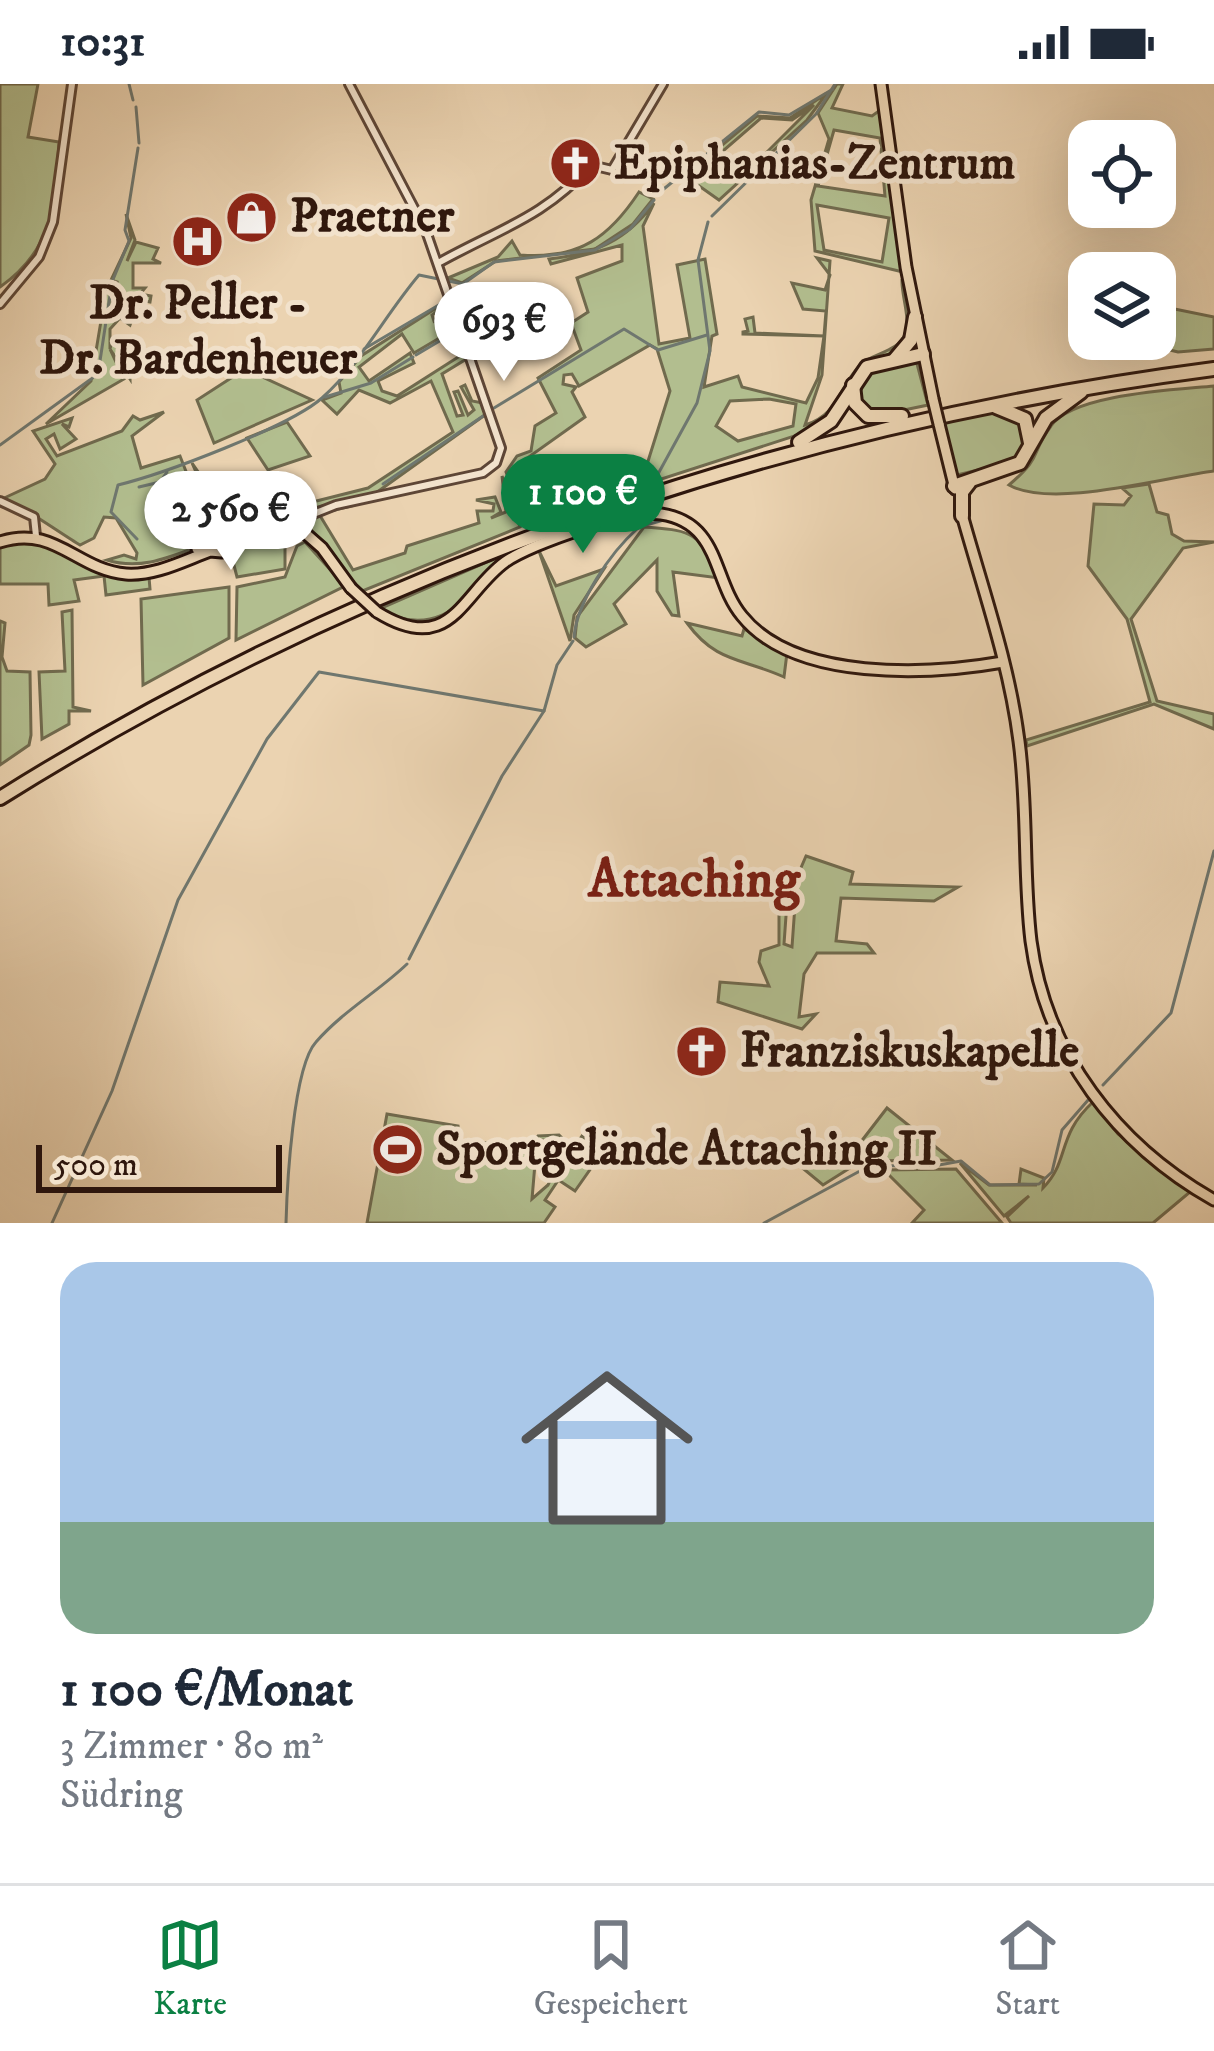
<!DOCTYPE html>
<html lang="de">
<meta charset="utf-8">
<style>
:root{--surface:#fff;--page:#f2f2f3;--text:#1f2937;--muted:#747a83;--line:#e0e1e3;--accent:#0b8043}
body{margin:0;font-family:"IM FELL DW Pica",serif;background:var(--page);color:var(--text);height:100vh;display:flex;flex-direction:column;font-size:45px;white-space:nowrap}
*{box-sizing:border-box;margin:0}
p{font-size:39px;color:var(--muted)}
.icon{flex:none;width:66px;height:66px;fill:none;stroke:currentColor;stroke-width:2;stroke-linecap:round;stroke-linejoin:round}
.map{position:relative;height:1139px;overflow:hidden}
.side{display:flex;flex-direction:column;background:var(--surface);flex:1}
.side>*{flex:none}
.buttons{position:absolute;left:1068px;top:36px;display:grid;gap:24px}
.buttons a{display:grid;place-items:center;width:108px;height:108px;border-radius:24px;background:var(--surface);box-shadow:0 12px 48px #0002;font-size:60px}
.scale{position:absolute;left:36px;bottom:30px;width:246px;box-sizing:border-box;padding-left:12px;border:6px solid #2f170d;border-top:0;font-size:33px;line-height:42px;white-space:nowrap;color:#2f170d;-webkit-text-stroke:9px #f2e2cc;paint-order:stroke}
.price{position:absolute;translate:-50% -102px;padding:0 27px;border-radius:42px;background:#fff;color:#222;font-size:39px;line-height:78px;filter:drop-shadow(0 3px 6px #0008)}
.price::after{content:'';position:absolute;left:50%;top:72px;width:36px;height:27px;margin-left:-18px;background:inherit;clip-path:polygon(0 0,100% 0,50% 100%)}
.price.current{background:var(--accent);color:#fff}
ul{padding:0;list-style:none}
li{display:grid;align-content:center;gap:24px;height:636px;padding:0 60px}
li+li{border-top:3px solid var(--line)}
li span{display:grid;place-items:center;height:372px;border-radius:36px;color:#555}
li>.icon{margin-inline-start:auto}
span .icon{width:216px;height:216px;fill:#fffc;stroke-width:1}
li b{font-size:51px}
.status{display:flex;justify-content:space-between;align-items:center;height:84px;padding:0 60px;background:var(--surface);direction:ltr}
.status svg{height:33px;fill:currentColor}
.tabs{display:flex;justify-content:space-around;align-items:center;height:168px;border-top:3px solid var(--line);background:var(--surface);font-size:33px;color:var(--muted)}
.tabs a{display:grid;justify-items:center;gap:6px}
.tabs .current{color:var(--accent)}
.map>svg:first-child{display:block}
.green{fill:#b2be8f;stroke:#706a4e;stroke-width:3;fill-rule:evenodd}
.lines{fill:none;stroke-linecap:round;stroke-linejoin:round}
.stream{stroke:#6f776f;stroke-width:3}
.minor-casing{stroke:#5e4636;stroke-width:12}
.major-casing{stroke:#2f170d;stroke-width:15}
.highway-casing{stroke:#2f170d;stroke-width:18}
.minor{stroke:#f2e2cc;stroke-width:6}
.major{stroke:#ebd3b1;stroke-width:9}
.highway{stroke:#ebd3b1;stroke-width:12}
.major-bridge-casing{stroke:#2f170d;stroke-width:15;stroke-linecap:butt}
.major-bridge{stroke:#ebd3b1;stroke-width:9}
.labels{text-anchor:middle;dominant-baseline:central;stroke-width:10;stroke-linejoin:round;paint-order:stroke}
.poi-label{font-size:48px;font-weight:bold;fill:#2f170d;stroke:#f2e2cc;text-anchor:start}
.quarter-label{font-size:54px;font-weight:bold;fill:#7a1f14;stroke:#f2e2cc}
</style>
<div class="status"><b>10:31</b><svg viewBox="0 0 49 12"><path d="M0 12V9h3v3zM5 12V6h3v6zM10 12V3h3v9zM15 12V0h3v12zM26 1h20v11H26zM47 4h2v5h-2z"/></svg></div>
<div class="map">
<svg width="1214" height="1139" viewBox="0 0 1214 1139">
<rect width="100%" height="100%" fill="#ebd3b1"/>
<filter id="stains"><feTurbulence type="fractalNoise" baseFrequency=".00167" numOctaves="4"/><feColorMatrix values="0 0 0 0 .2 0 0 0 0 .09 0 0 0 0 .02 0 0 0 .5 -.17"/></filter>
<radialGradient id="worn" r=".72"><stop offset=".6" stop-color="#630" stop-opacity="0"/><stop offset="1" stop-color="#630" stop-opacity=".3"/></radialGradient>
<g class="green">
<path d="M0,0H38L28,53L59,58C55,122 53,166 0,203Z"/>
<path d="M837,0H843L832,24L872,32L879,27L880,0L903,188L815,167L811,116L829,55L818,29ZM834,46L880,54L885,112L818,102ZM817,121L889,134L882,178L824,166Z"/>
<path d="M827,9L807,36L719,116L685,92L757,32L790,34ZM814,21L750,85L709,79L761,34L792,36Z"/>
<path d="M639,108L653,115L633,140L595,165L496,177L462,199L448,194L498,173L512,157L520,171C580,176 610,152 639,108Z"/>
<path d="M654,119L643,142L659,260L690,254L677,181L705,175L717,250L712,252L704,303L738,292L742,303L806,319L818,294L824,252L743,250V248L748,247L745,235L753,233L755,249L824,252L826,227L803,225L792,199L825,206L830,191L817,174L830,177L822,291L805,341C838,331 838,305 860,281C872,269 899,268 905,250C911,234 901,211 902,195L911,240L900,267L858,285L834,329L804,349L525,439L506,388L517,372L531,367L535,342L556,329L538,294L581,266L571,239L588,228L577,194L622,177V161L551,180L549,175C595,170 626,157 654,119ZM650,261L657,265L670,307L644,390L529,427L516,382L585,333L572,308L576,303L563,300L564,291L572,290L579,302ZM769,315L796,320L793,342L738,357L716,342L730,317Z"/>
<path d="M126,130L135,156L127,177L136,158L158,164L153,175L161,179H133V204H145L140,210L151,212L150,218L112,211V231H129L136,223L130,241L120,234L110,245V265L112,257L135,260L129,267L130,295L110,265L124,295L46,340L91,297L107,201L114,208L117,198L111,196L131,154Z"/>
<path d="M449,216L454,230L448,232L443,223L432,231L434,237L444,230L448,249L414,269L402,250L359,283L369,297L410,269L414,279L378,297L382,307L397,312L463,270L462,255L468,274L442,290L457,332L463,331L454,308L458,307L468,331L474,326L461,303L465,301L472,317L483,319L489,328L373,411L314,424L286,442L222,447L192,379L233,438L368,404L453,348L431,297L390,319L359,306L337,330L322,316L341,309L339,298L361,272Z"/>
<path d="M1155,221L1214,233V265L1178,268L1123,255H1155Z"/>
<path d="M916,276L928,321L880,331L859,321L856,299L866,288Z"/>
<path d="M245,285L312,316L214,359L197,316Z"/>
<path d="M1214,302V387C1162,394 1051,425 1009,401C1044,371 1029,372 1051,342C1073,310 1174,306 1214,302Z"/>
<path d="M1002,324L1028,344L1020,376L957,391L942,335Z"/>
<path d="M164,328L132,352L141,384L180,372L208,444L205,460C172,472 142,487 107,476L124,471L136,475L137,469L116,434L104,433L94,454L80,461C61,450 13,415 2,415L45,395L55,380L33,347L72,334L69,343L62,340L76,355L60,365L54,350L46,355L57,372L122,347L133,332L140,336Z"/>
<path d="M287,338L310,372L268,386L247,354Z"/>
<path d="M502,392L520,443L360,508L306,450L305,439L317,428L355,421L319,430L353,486L405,469L407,462L479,439L477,427H493L494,420L476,416L495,413L501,428L491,434L506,428Z"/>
<path d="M1149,400L1157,428L1168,431L1172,450L1184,457L1214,458L1183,464L1131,535L1157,617L1214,630V645L1154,620L1027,662L1026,656L1150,618L1127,535L1088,482L1094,420L1124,421L1131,412L1122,404Z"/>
<path d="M644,443C690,447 699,445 719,494L673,488L679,532L672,531L657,507V476L614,520L626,540L586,563L575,554L577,533Z"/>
<path d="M253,452H285V485L237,493L230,466L261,454L232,461Z"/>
<path d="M36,455L105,486L166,488L149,493L150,505L106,511L104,492L74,496L79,517L49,521L48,500H0V462Z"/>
<path d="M305,458L345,502L236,556L237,503L285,493L297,462Z"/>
<path d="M526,461C477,497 447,563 379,525Z"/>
<path d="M539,467L556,502L604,485L574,531L570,557Z"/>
<path d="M229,503V554L143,601L141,515Z"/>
<path d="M72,526L73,623L91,627H69V640L42,655L39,588L65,587L62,528Z"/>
<path d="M0,537L5,539L2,573L7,587L30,588L31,651L29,661L0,681Z"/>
<path d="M687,539L742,552L744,545L787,569L784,593C742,574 716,579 687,539Z"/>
<path d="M806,772L853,788L850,800L958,803L934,817L841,814L836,857L867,860L874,869H817L804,890L799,933L816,930L802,945L718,918L720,898L769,902L759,878L761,867L779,861V815L787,818L784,860L792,863L797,793Z"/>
<path d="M1093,1018L1118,1050L1190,1108L1153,1139H1011L1007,1133L1029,1112L1004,1132L960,1079L989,1101H1037L1019,1100L1021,1085L1044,1094L1043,1104C1070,1077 1056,1052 1093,1018Z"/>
<path d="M887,1024L952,1076L861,1077L823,1101L788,1072L814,1078L850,1072Z"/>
<path d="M387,1030L458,1042V1057L531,1062L538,1052L559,1051L566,1058L563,1063L555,1056H537L532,1115L548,1101L563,1068L569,1070L582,1052L603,1067L575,1107L554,1093L557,1098L545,1116L555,1123L544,1139H367Z"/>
<path d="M956,1085L1002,1139H912L924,1126L884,1086Z"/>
</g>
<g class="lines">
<g class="stream">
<path d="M129,0L133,16"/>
<path d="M136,23L139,59"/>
<path d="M660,108L759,28L789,31L833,5"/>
<path d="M712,132L816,30L835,0"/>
<path d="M447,220L457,247L453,249"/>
<path d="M364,265L449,215"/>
<path d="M416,271L448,252"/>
<path d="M325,313L371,299L413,273"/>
<path d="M494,324L624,245L658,266L707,251"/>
<path d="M0,361L98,290L112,198L129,157L125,146L138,64"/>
<path d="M383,400L486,330"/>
<path d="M139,403L160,398L167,388"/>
<path d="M660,403L658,390L697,319L710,267L698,176L708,138"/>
<path d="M137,455L111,428L118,401C163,390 289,343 322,314C361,279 385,231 419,191L463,200L494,178L595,166L630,145L654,116"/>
<path d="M574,553C577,518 610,469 637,445C644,440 657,439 663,436"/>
<path d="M409,875L502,692L544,627L557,581L573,557"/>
<path d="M1103,1001L1171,929L1214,767"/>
<path d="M52,1139L112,1007L178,816L267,655L319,588L544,627"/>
<path d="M286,1139C287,1102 293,983 316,958C343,927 379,907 407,880"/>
<path d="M764,1139L871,1081L928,1083L961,1077L990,1101L1039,1100L1052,1088L1062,1046L1089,1015"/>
</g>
<defs>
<g id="minor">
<path d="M438,179C501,144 543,134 591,81L612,86L663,0"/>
<path d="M0,220L39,173L53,138L72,0"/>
<path d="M0,417L34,433L36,452"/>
<path d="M306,433L336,421L483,389L496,379L501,364L426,147L349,0"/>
</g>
<g id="major">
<path d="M881,0L906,183L933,315"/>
<path d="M939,340L955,405"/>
<path d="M961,427C982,503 1009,578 1019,657C1028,723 1023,791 1031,857C1046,970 1117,1061 1214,1116"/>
<path d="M297,442L322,464L351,504"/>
<path d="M282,443L297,442L306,433"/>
<path d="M0,458C54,440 77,486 126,490C155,492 183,477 210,467L222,468C235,449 267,445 289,451"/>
<path d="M197,465L214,453L212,440"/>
<path d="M377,528C451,574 462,509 505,478C532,459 629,426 661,430C721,439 712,496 742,532C795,598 929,591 1003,578"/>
</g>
<g id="highway">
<path d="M895,275L911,256L915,233"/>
<path d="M853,301L855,319L868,332H902"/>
<path d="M996,323L1025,335L1030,359"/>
<path d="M799,358L831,337L867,283L923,270"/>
<path d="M954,402L1020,379L1046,334L1081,308"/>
<path d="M962,432V408L969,399"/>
<path d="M0,714C369,483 783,341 1214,285"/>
</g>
</defs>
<use href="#minor" class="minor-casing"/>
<use href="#major" class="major-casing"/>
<use href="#highway" class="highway-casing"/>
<use href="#minor" class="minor"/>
<use href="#major" class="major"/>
<use href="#highway" class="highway"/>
<defs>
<g id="major-bridge">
<path d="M933,315L939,340"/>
<path d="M351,504L377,528"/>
</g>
</defs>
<use href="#major-bridge" class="major-bridge-casing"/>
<use href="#major-bridge" class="major-bridge"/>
</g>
<defs>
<symbol id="church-disc" viewBox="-11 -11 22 22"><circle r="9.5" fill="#8f2418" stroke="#f2e2cc"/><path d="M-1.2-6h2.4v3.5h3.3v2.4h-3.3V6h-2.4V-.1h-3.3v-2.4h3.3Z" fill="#fff"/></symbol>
<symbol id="shop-disc" viewBox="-11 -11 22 22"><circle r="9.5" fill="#8f2418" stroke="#f2e2cc"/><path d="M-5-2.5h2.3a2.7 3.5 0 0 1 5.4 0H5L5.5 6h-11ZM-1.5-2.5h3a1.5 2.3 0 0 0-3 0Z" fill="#fff"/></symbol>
<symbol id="hospital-disc" viewBox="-11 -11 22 22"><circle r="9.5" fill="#8f2418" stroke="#f2e2cc"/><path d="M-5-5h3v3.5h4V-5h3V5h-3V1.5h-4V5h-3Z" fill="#fff"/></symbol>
<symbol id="stadium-disc" viewBox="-11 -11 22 22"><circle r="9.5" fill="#8f2418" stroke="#f2e2cc"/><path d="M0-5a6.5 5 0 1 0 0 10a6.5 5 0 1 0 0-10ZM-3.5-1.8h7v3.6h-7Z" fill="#fff"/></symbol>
</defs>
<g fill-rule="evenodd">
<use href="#church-disc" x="546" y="50" width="59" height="59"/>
<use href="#shop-disc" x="222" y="104" width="59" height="59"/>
<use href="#hospital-disc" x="168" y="128" width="59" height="59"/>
<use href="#church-disc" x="672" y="938" width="59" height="59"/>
<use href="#stadium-disc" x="368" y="1036" width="59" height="59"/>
</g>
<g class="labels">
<g class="poi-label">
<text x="614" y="80">Epiphanias-Zentrum</text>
<text x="290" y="133">Praetner</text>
<text x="198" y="220" text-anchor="middle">Dr. Peller -<tspan x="198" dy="55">Dr. Bardenheuer</tspan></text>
<text x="740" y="968">Franziskuskapelle</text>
<text x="436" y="1066">Sportgelände Attaching II</text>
</g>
<g class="quarter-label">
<text x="694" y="796">Attaching</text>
</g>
</g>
<rect width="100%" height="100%" filter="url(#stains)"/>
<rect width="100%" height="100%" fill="url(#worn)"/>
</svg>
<div class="buttons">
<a><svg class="icon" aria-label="locate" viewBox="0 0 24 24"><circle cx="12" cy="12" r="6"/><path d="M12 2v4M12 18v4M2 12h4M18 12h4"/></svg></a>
<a><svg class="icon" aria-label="layers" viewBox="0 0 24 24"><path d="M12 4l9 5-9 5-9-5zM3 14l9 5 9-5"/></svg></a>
</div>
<div class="scale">500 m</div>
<b class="price" style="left:504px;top:300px">693 €</b>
<b class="price current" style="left:583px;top:472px">1 100 €</b>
<b class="price" style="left:231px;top:489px">2 560 €</b>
</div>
<section class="side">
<ul>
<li><span style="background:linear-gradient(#a9c7e8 70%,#7fa58c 0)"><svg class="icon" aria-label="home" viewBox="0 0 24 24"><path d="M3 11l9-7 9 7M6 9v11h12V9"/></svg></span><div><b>1 100 €/Monat</b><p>3 Zimmer · 80 m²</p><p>Südring</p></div></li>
</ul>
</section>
<nav class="tabs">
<a class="current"><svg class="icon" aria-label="map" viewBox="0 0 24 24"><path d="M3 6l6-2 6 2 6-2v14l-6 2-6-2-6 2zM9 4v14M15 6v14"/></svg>Karte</a>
<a><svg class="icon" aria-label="saved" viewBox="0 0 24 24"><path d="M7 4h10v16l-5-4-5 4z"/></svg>Gespeichert</a>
<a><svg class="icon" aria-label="home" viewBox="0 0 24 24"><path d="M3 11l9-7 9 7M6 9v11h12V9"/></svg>Start</a>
</nav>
